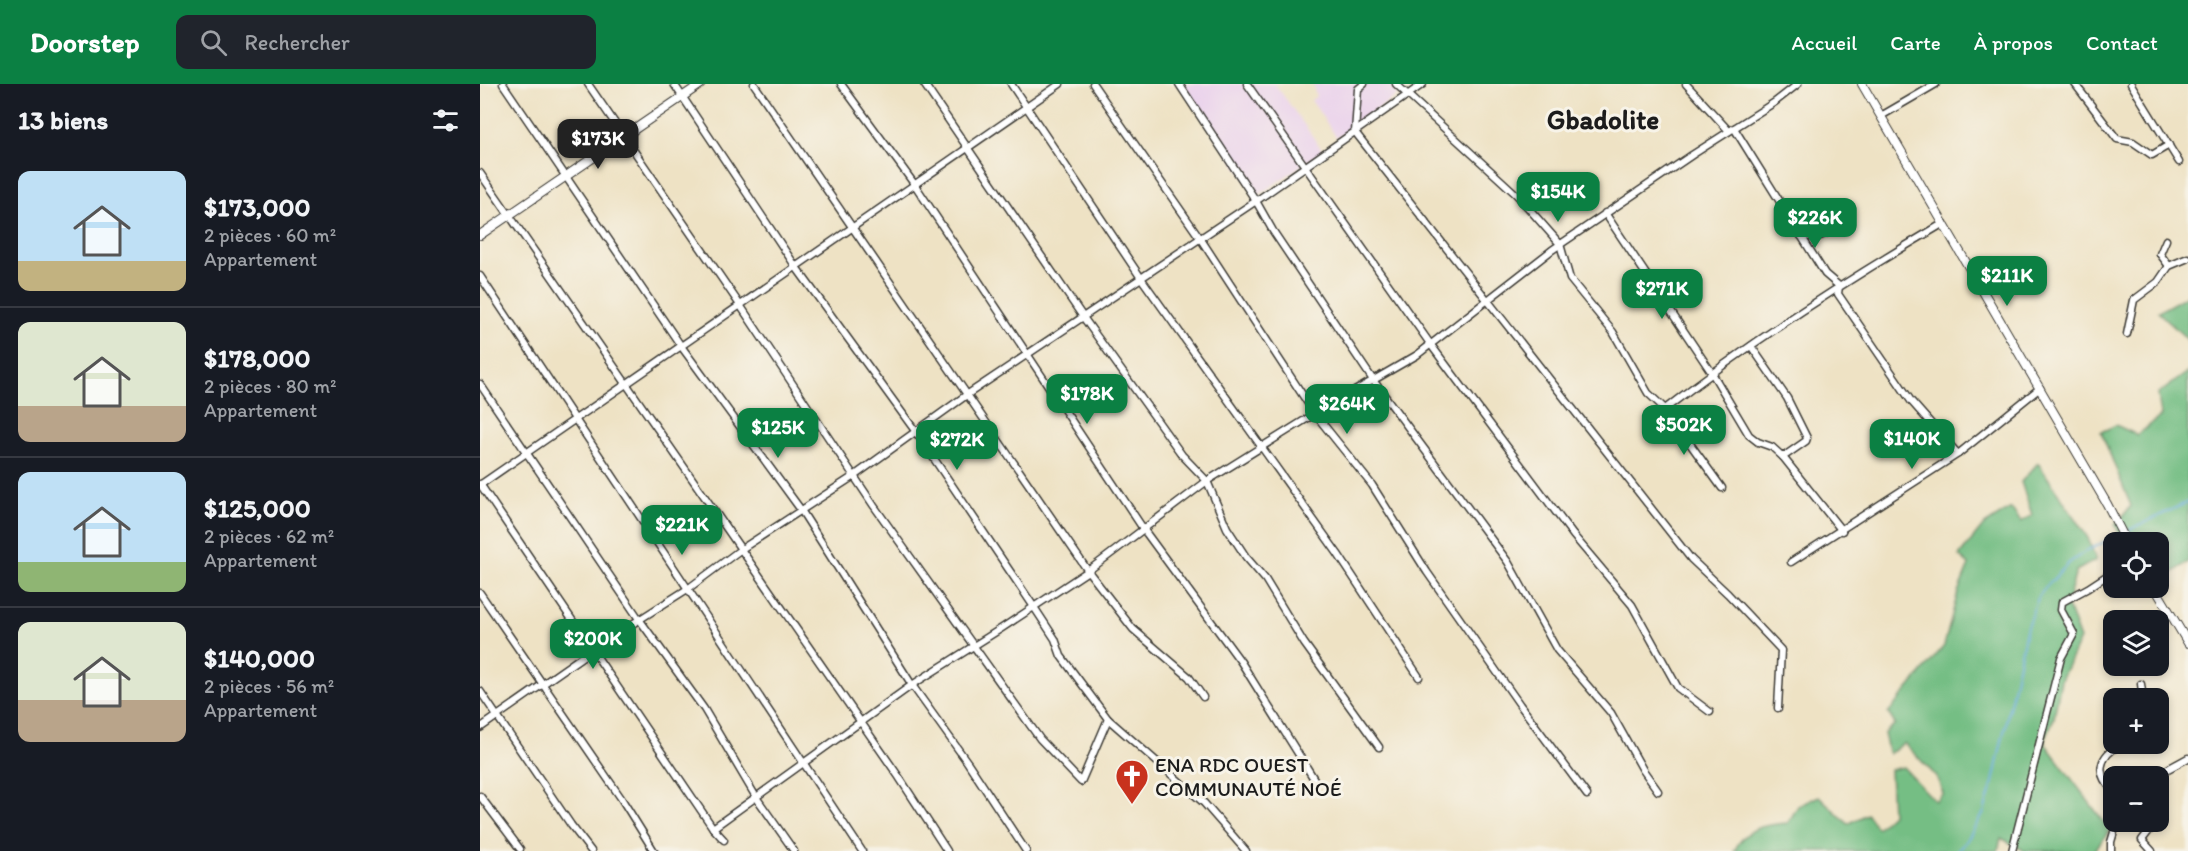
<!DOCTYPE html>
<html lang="fr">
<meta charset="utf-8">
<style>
:root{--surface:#171b24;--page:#20242c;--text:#f1f3f6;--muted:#9ea1a6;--line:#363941;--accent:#0b8043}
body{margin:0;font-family:Itim,sans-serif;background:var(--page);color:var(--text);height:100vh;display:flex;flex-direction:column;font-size:22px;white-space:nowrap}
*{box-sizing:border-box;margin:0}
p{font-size:20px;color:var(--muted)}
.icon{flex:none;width:33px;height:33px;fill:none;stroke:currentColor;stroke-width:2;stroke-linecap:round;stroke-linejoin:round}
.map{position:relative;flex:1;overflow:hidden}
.details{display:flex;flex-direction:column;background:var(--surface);width:480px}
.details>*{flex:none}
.buttons{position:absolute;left:1623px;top:448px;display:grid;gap:12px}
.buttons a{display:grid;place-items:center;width:66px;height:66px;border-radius:12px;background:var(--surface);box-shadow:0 3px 9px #0003;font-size:30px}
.price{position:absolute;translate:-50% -51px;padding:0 14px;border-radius:12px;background:var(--accent);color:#fff;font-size:20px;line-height:39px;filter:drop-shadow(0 2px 3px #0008)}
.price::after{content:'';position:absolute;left:50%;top:36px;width:18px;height:14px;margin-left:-9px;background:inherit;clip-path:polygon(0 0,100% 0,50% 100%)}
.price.selected{background:#222;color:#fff}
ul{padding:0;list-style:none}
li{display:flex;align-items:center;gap:18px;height:150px;padding:0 18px}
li+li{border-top:2px solid var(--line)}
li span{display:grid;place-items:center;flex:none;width:168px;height:120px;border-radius:12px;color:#555}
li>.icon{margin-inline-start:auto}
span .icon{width:72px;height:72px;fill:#fffc;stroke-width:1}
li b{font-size:26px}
h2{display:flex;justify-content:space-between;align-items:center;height:72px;padding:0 18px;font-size:26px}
header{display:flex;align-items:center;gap:36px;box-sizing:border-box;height:84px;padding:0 30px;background:var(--accent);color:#fff}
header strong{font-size:28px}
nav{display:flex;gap:33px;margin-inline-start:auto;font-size:21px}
.search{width:420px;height:54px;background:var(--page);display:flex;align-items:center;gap:15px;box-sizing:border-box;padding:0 21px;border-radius:12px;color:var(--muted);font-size:22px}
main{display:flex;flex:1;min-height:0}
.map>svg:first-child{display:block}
.built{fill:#ead1ec}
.forest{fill:#75be84;stroke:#486d50;stroke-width:1.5}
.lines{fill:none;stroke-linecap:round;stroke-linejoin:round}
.stream{stroke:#69adde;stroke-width:2}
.minor-casing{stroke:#3c3a35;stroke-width:9}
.tertiary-casing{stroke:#3c3a35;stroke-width:10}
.minor{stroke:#fff;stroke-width:6}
.tertiary{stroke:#fff;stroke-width:8}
.labels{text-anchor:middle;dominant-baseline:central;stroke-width:6;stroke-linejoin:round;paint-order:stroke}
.poi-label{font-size:21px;fill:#1c1c1c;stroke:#f7f3e8;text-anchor:start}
.district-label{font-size:27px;font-weight:bold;fill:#1c1c1c;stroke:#f7f3e8}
</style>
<header>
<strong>Doorstep</strong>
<div class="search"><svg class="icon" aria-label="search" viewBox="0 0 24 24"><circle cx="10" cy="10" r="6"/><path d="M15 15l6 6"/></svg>Rechercher</div>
<nav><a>Accueil</a><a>Carte</a><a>À propos</a><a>Contact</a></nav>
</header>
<main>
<section class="details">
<h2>13 biens<svg class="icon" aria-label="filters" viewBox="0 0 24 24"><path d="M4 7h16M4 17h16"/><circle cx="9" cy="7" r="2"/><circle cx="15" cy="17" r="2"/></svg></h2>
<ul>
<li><span style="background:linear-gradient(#bfe0f5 75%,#c2b280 0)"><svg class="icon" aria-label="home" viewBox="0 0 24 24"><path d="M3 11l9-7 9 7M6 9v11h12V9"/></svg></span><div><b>$173,000</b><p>2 pièces · 60 m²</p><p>Appartement</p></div></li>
<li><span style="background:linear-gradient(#dfe7d0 70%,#b9a48a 0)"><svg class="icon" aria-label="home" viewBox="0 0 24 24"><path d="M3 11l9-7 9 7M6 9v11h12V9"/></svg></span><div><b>$178,000</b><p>2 pièces · 80 m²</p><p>Appartement</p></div></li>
<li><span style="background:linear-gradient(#bfe0f5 75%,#8fb573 0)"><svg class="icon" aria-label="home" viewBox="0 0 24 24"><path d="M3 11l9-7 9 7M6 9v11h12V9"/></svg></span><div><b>$125,000</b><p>2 pièces · 62 m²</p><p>Appartement</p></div></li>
<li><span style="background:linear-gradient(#dfe7d0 65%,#b9a48a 0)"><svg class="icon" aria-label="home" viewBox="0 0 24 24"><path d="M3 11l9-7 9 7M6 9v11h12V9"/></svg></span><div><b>$140,000</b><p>2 pièces · 56 m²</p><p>Appartement</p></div></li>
</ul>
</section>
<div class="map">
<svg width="1708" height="767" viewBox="0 0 1708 767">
<rect width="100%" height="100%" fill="#f7f3e8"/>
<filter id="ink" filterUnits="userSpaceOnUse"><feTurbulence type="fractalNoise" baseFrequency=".0167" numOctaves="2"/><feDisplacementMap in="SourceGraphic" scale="12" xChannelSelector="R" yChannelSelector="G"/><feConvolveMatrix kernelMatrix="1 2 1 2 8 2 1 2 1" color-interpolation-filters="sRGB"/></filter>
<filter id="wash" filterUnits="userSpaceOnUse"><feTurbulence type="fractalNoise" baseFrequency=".008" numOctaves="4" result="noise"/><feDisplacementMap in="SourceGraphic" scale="24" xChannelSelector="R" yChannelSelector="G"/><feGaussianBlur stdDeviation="1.35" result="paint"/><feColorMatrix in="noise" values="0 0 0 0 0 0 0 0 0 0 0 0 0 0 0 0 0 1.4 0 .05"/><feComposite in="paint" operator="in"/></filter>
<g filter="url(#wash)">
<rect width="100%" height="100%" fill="#eee2c4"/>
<g class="built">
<path d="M702,0H795L843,67L777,112Z"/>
<path d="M833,0H933L857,54L831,16L836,13Z"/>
</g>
<g class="forest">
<path d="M1708,211V259L1707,255L1678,228Z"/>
<path d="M1708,288V478L1679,498L1678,459H1644L1635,441L1651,422L1621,348L1636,341L1657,351L1681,332L1678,310Z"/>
<path d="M1558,379L1608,454L1616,476L1596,487L1587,521L1600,555L1581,596L1574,634L1564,658L1630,746L1614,767H1545L1521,754L1518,767H1254C1267,743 1282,741 1308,739L1318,722L1339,712L1368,740L1387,730L1397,744L1412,730L1410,686L1423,683L1455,717L1463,709L1456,692L1424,659L1409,670L1404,650L1415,640L1408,629L1464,562L1478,508L1489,481L1479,472L1503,442L1531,424L1541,438L1552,431L1541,398Z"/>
</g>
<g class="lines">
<g class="stream">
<path d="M1647,447L1708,418"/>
<path d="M1477,767L1486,758L1504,728L1513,698L1547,542L1560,509L1589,479L1606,467L1637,452"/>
</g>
</g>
</g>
<g filter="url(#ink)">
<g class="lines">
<defs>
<g id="minor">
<path d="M23,0L201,262L321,426L432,601L488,679L546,767"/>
<path d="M108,0L260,221L394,422L560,655L601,698L628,635"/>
<path d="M194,0L316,183L436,348L554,523L575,555L581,572L628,635L724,719L766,767"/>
<path d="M274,0L608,487L653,545L709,593L723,613"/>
<path d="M361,0L435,101L664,446L761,578L834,695"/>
<path d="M444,0L603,233L702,371L727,397L747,444L766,473L785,495L824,559L899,663"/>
<path d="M531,0L661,194L858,470L939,593"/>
<path d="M613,0L720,154L835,330L892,401L947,488L1040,621L1107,711"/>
<path d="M699,0L776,117L793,147L893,296L1028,478L1077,566L1131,629L1163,686L1178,707"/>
<path d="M767,0L951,261L1093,451L1152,521L1198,604L1230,628"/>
<path d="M884,0L878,5L875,48L1211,475L1248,510L1301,566L1298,624"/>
<path d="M916,0L1037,111L1080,160L1090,195L1133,248L1168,309L1185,325L1242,404"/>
<path d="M1206,0L1249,47"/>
<path d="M1595,0L1637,55L1653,58L1672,71L1689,61"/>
<path d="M1651,0L1699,78"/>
<path d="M1401,32L1456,0"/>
<path d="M1254,44L1345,190L1359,202L1358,210L1431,317L1478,370"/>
<path d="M0,89L419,693L467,767"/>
<path d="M1125,129L1232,289L1269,351L1278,358L1292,363L1303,373L1362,447"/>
<path d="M1321,152L1337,153L1345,150"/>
<path d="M1686,156L1680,170L1689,182"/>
<path d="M0,192L382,767"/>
<path d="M1647,250L1654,216L1678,198L1689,182L1708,174"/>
<path d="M1271,262L1307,314L1327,354L1326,357L1303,373"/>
<path d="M0,300L159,535L224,625L276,713L314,767"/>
<path d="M1185,325C1273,256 1367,196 1464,139"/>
<path d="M0,400L233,744L244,756"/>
<path d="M0,401L580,0"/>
<path d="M1311,478L1478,370L1560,304"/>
<path d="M0,509L141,714L174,767"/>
<path d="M1661,600L1663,615"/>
<path d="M0,607L91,741L111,767"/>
<path d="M0,644L113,565L209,504L260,466L374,392L488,310L776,117L943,0"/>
<path d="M1673,693L1708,674"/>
<path d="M1634,707C1614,690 1619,672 1641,660"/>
<path d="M0,712L40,765"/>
<path d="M1658,738L1669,747L1662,756L1672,767"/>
<path d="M233,744L432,601L522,544L608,487L727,397L828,334L937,271L1072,166L1212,71L1295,18L1318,0"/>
<path d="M1532,767L1581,574L1594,550L1581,526L1582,518L1608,504L1634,487"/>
<path d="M1631,767V758L1637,738"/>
</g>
<g id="tertiary">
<path d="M1382,0L1627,420L1647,459"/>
<path d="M0,151L221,0"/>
<path d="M1675,504L1708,559"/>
</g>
</defs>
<use href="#minor" class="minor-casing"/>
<use href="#tertiary" class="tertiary-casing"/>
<use href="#minor" class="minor"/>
<use href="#tertiary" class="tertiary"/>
</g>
</g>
<defs>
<symbol id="church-pin" viewBox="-11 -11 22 30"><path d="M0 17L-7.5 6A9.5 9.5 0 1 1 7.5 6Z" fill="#c8321e" stroke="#f7f3e8"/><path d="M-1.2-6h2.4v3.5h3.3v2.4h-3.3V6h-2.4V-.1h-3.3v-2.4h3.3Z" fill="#fff"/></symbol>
</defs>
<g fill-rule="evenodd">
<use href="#church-pin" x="633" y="673" width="38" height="52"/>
</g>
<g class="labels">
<g class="poi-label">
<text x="675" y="680">ENA RDC OUEST<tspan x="675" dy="24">COMMUNAUTÉ NOÉ</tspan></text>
</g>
<g class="district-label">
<text x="1123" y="35">Gbadolite</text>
</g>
</g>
</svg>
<div class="buttons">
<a><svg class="icon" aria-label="locate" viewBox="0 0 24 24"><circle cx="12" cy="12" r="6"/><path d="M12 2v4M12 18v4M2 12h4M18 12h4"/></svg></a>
<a><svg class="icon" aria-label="layers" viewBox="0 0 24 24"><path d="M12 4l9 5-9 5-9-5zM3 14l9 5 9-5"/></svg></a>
<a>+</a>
<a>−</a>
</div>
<b class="price selected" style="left:118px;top:86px">$173K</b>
<b class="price" style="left:1078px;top:139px">$154K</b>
<b class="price" style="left:1335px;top:165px">$226K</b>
<b class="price" style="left:1527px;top:223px">$211K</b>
<b class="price" style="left:1182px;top:236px">$271K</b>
<b class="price" style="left:607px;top:341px">$178K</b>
<b class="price" style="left:867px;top:351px">$264K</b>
<b class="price" style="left:1204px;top:372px">$502K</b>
<b class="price" style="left:298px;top:375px">$125K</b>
<b class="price" style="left:1432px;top:386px">$140K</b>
<b class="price" style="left:477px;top:387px">$272K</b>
<b class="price" style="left:202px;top:472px">$221K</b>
<b class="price" style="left:113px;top:586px">$200K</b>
</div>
</main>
